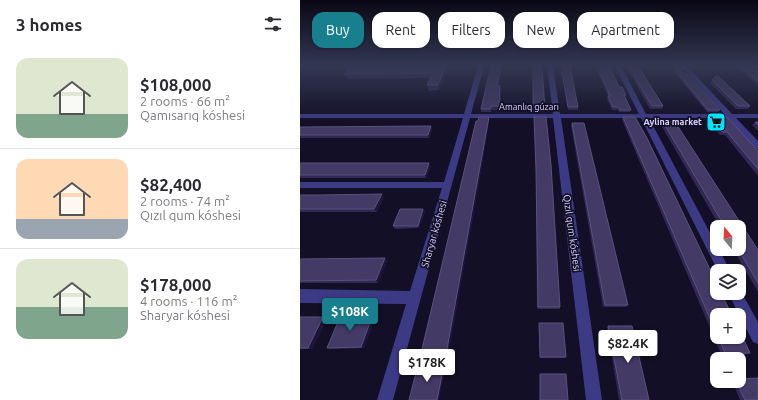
<!DOCTYPE html>
<meta charset="utf-8">
<style>
:root{--surface:#fff;--page:#f7f7f7;--text:#2b2b33;--muted:#7c7c81;--line:#e1e1e2;--accent:#187f8f}
body{margin:0;font-family:Ubuntu,sans-serif;background:var(--page);color:var(--text);height:100vh;display:flex;flex-direction:column;font-size:15px;white-space:nowrap}
*{box-sizing:border-box;margin:0}
p{font-size:13px;color:var(--muted)}
.icon{flex:none;width:22px;height:22px;fill:none;stroke:currentColor;stroke-width:2;stroke-linecap:round;stroke-linejoin:round}
.map{position:relative;flex:1;overflow:hidden}
.sheet{display:flex;flex-direction:column;background:var(--surface);width:300px}
.sheet>*{flex:none}
.hud{position:absolute;left:12px;top:12px;width:380px;height:36px;display:flex;gap:8px}
.needle{width:26px;rotate:342deg}
.controls{position:absolute;left:410px;top:220px;display:grid;gap:8px}
.controls a{display:grid;place-items:center;width:36px;height:36px;border-radius:8px;background:var(--surface);box-shadow:0 1px 3px #0004;font-size:20px}
.price{position:absolute;translate:-50% -34px;padding:0 9px;border-radius:4px;background:#fff;color:#222;font-size:13px;line-height:26px;filter:drop-shadow(0 1px 2px #0008)}
.price::after{content:'';position:absolute;left:50%;top:24px;width:12px;height:9px;margin-left:-6px;background:inherit;clip-path:polygon(0 0,100% 0,50% 100%)}
.price.selected{background:var(--accent);color:#fff}
ul{padding:0;list-style:none}
li{display:flex;align-items:center;gap:12px;height:100px;padding:0 16px}
li+li{border-top:1px solid var(--line)}
li span{display:grid;place-items:center;flex:none;width:112px;height:80px;border-radius:12px;color:#555}
li>.icon{margin-inline-start:auto}
span .icon{width:48px;height:48px;fill:#fffc;stroke-width:1}
li b{font-size:17px}
h2{display:flex;justify-content:space-between;align-items:center;height:48px;padding:0 16px;font-size:17px}
.tag{padding:0 14px;border-radius:12px;background:var(--surface);box-shadow:0 1px 3px #0004;font-size:14px;line-height:36px}
.tag.selected{background:var(--accent);color:#fff}
main{display:flex;flex:1;min-height:0}
.map>svg:first-child{display:block}
.lines{fill:none;stroke-linecap:round;stroke-linejoin:round}
.minor{fill:#3d3a85;fill-rule:evenodd}
.wall{fill:#312854}
.shaded-wall{fill:#1d163a}
.building{fill:#433a66;stroke:#5a527e}
.labels{text-anchor:middle;dominant-baseline:central;stroke-width:3.5;stroke-linejoin:round;paint-order:stroke}
.far-street-label{font-size:9px;fill:#d9d4ff;stroke:#130f26}
.far-poi-label{font-size:9px;font-weight:bold;fill:#d9d4ff;stroke:#130f26;text-anchor:end}
.street-label{font-size:10px;fill:#d9d4ff;stroke:#130f26}
</style>
<main>
<section class="sheet">
<h2>3 homes<svg class="icon" aria-label="filters" viewBox="0 0 24 24"><path d="M4 7h16M4 17h16"/><circle cx="9" cy="7" r="2"/><circle cx="15" cy="17" r="2"/></svg></h2>
<ul>
<li><span style="background:linear-gradient(#dfe7d0 70%,#7fa58c 0)"><svg class="icon" aria-label="home" viewBox="0 0 24 24"><path d="M3 11l9-7 9 7M6 9v11h12V9"/></svg></span><div><b>$108,000</b><p>2 rooms · 66 m²</p><p>Qamısarıq kóshesi</p></div></li>
<li><span style="background:linear-gradient(#ffd9b3 75%,#9aa5b1 0)"><svg class="icon" aria-label="home" viewBox="0 0 24 24"><path d="M3 11l9-7 9 7M6 9v11h12V9"/></svg></span><div><b>$82,400</b><p>2 rooms · 74 m²</p><p>Qızıl qum kóshesi</p></div></li>
<li><span style="background:linear-gradient(#dfe7d0 60%,#7fa58c 0)"><svg class="icon" aria-label="home" viewBox="0 0 24 24"><path d="M3 11l9-7 9 7M6 9v11h12V9"/></svg></span><div><b>$178,000</b><p>4 rooms · 116 m²</p><p>Sharyar kóshesi</p></div></li>
</ul>
</section>
<div class="map">
<svg width="458" height="400" viewBox="0 0 458 400">
<rect width="100%" height="100%" fill="#130f26"/>
<g class="lines">
<g class="minor">
<path d="M178,66H184L171,114H253L247,66H253L260,114H339L315,66H321L346,114H424L382,66H387L432,114H458V118H436L458,141V149L455,148L428,118H349L417,246V249H419L430,271H418L341,118H261L302,400H286L253,118H170L93,400H77L106,304L0,303V289L110,291L142,188H0V182H144L163,118H0V114H164Z"/>
<path d="M439,288L458,322V344L453,342L428,293H439Z"/>
</g>
</g>
<g class="wall">
<path d="M51,66H150L139,90L129,91L127,85L131,78L47,79L44,74Z"/>
<path d="M202,66L199,86L201,90L200,110H191V112H181V109Z"/>
<path d="M233,66L245,110V112H233Z"/>
<path d="M261,66H270L278,107V110H268Z"/>
<path d="M300,66H310L319,87L326,95L325,97L331,110L330,112H319L318,110H312L307,99L308,96L299,74V71H301Z"/>
<path d="M326,66H338L363,106L362,109H350Z"/>
<path d="M369,66H384L385,68L384,71L382,73L420,110L418,112H407Z"/>
<path d="M435,66H452L458,71V85Z"/>
<path d="M412,80L450,106L448,109H436L410,83Z"/>
<path d="M189,117V120L182,165L149,350H124L122,349L178,121Z"/>
<path d="M323,117L417,315V337H439L450,353L446,354H421L322,120Z"/>
<path d="M414,117L458,151V176L425,135H420L408,121L410,118H413Z"/>
<path d="M363,122L458,250V292L433,249H439V227H420L361,125Z"/>
<path d="M455,122H458V131L452,125Z"/>
<path d="M272,123L328,305L326,307H303L271,126Z"/>
<path d="M131,126L132,129L129,138H0V127Z"/>
<path d="M0,163H129L131,166L126,178H0Z"/>
<path d="M236,173L260,307V309H237Z"/>
<path d="M0,195L84,197L77,212H0Z"/>
<path d="M123,209L125,212L119,228L95,229L93,226Z"/>
<path d="M85,258L87,261L78,283H0V259Z"/>
<path d="M0,317L27,319L12,349H0Z"/>
<path d="M75,319L64,348L31,349L27,348Z"/>
<path d="M239,325L266,357L265,358H240Z"/>
<path d="M308,326L349,400H319L307,327Z"/>
<path d="M432,381H439L458,400H440Z"/>
</g>
<g class="shaded-wall">
<path d="M146,66H150L139,90L138,85Z"/>
<path d="M201,66H202L198,90L197,86Z"/>
<path d="M200,86L201,90L200,110L199,106Z"/>
<path d="M189,117V120L182,165L149,350L147,349Z"/>
<path d="M131,126L132,129L129,138L128,135Z"/>
<path d="M129,163L131,166L126,178L125,175Z"/>
<path d="M82,194L84,197L77,212L74,209Z"/>
<path d="M123,209L125,212L119,228L118,226Z"/>
<path d="M85,258L87,261L78,283L76,280Z"/>
<path d="M23,317L27,319L12,349L8,348Z"/>
<path d="M72,317L75,319L64,348L61,347Z"/>
<path d="M144,365L146,366L139,400H137Z"/>
</g>
<g class="building">
<path d="M51,66H146L138,85H127L133,73L44,74Z"/>
<path d="M191,66H201L197,86H200L199,106H191L190,109H181Z"/>
<path d="M233,66H242L245,110H233Z"/>
<path d="M261,66H270L278,107H268Z"/>
<path d="M301,66H310L319,87H322L326,95H324L331,110H320L319,107H313L308,96H310L299,71L303,70Z"/>
<path d="M328,66H338L363,106H352Z"/>
<path d="M372,66H384L385,68L380,73H387L420,110H408Z"/>
<path d="M440,66H452L458,71V81Z"/>
<path d="M417,75L450,106H438L412,80Z"/>
<path d="M179,117H189L147,349H122L176,121H178Z"/>
<path d="M234,117H246L251,165L260,307H238L236,170Z"/>
<path d="M323,117H335L346,136L417,284V293H421L432,315H417V335Z"/>
<path d="M414,117L428,118L458,151V169L427,132H422L410,118H415Z"/>
<path d="M363,122H375L458,250V283L438,249H439V227H425Z"/>
<path d="M455,122H458V125Z"/>
<path d="M272,123H284L328,305H305Z"/>
<path d="M131,126L128,135H0V127Z"/>
<path d="M0,163H129L125,175H0Z"/>
<path d="M82,194L74,209H0V195H20Z"/>
<path d="M100,209H123L118,226H93Z"/>
<path d="M85,258L76,280L0,281V259Z"/>
<path d="M0,317H23L8,348H0Z"/>
<path d="M40,317H72L61,347L27,348Z"/>
<path d="M239,323H263L266,357H240Z"/>
<path d="M308,326H332L349,400H322Z"/>
<path d="M439,329L450,353H425L418,337H439Z"/>
<path d="M118,365H144L137,400H109Z"/>
<path d="M240,374H266L268,400H240Z"/>
<path d="M458,378V400H445L436,381H439V379Z"/>
</g>
<linearGradient id="sky" x2="0" y2="1"><stop stop-color="#0a0815"/><stop offset="0.54" stop-color="#333752"/><stop offset="1" stop-color="#333752" stop-opacity="0"/></linearGradient>
<rect width="458" height="122" fill="url(#sky)"/>
<defs>
<symbol id="supermarket-square" viewBox="-11 -11 22 22"><rect x="-9" y="-9" width="18" height="18" rx="4" fill="#00e5ff" stroke="#130f26"/><path d="M-6-5.5h2.5l.6 2H6L4.5 2H-2.5L-4.4-4H-6ZM-1.5 3.2a1.3 1.3 0 1 0 .1 0ZM3 3.2a1.3 1.3 0 1 0 .1 0Z" fill="#111"/></symbol>
</defs>
<g fill-rule="evenodd">
<use href="#supermarket-square" x="405" y="111" width="22" height="22"/>
</g>
<g class="labels">
<g class="far-street-label">
<text x="229" y="107">Amanlıq gúzarı</text>
</g>
<g class="far-poi-label">
<text x="402" y="122">Aylina market</text>
</g>
<g class="street-label">
<text transform="translate(272 233) rotate(82)">Qızıl qum kóshesi</text>
<text transform="translate(134 234) rotate(-74)">Sharyar kóshesi</text>
</g>
</g>
</svg>
<div class="controls">
<a><svg class="needle" viewBox="-14 -14 28 28"><path d="M0-13l5 13h-10z" fill="#e53935"/><path d="M0 13l5-13h-10z" fill="#7c7c81"/></svg></a>
<a><svg class="icon" aria-label="layers" viewBox="0 0 24 24"><path d="M12 4l9 5-9 5-9-5zM3 14l9 5 9-5"/></svg></a>
<a>+</a>
<a>−</a>
</div>
<b class="price selected" style="left:50px;top:332px">$108K</b>
<b class="price" style="left:328px;top:364px">$82.4K</b>
<b class="price" style="left:127px;top:383px">$178K</b>
<div class="hud">
<a class="tag selected">Buy</a>
<a class="tag">Rent</a>
<a class="tag">Filters</a>
<a class="tag">New</a>
<a class="tag">Apartment</a>
</div>
</div>
</main>
